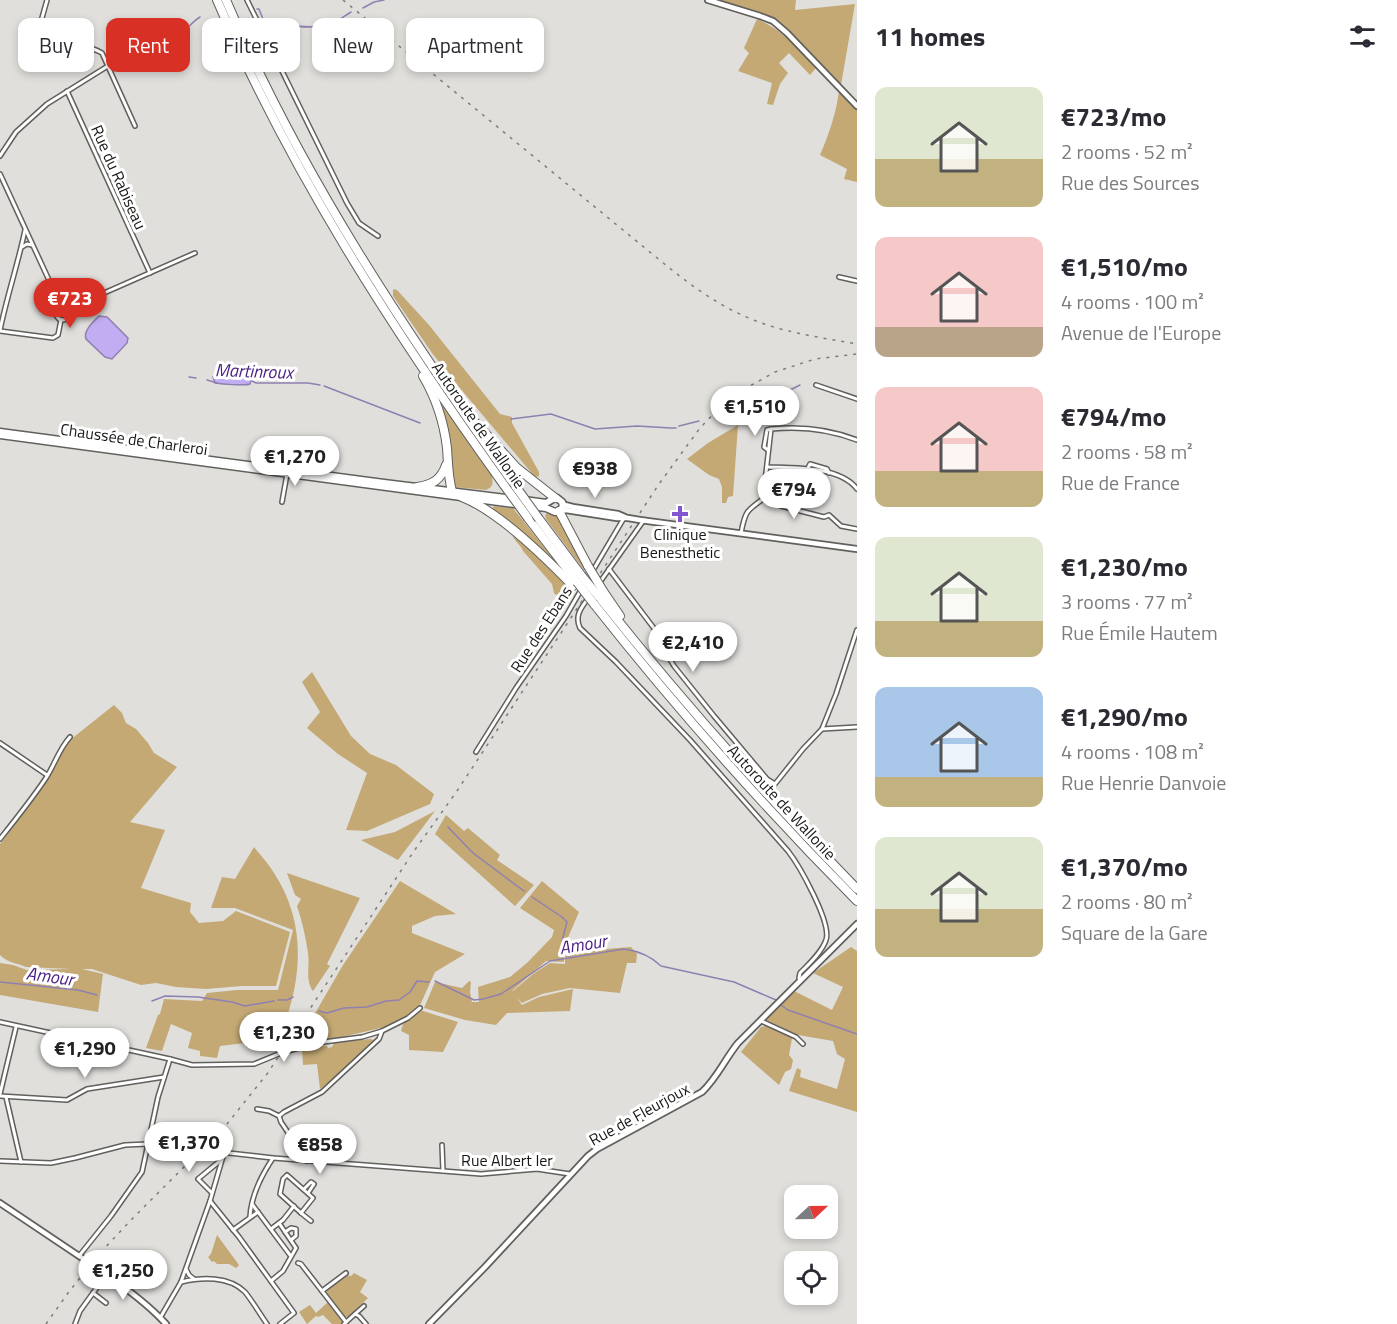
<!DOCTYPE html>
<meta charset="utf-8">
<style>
:root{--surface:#fff;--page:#f7f7f7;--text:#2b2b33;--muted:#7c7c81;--accent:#d93025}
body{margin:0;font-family:"Titillium Web",sans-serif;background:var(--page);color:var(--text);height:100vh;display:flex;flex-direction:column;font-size:22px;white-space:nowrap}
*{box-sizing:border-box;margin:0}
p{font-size:20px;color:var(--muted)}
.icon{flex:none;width:33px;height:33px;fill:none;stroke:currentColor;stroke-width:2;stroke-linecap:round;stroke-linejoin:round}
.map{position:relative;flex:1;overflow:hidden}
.panel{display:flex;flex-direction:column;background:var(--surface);width:540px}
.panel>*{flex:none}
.top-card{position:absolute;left:18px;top:18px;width:570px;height:54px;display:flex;gap:12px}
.needle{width:39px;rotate:68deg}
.fabs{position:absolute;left:784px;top:1185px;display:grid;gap:12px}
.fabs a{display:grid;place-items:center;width:54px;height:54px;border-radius:12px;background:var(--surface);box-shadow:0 3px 9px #0003;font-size:30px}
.price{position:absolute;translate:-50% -51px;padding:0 14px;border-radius:21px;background:#fff;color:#222;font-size:20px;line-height:39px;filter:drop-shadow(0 2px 3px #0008)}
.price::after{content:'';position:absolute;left:50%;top:36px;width:18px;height:14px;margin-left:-9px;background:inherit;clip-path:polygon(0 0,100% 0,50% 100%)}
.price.active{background:var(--accent);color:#fff}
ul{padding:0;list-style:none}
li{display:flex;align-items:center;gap:18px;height:150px;padding:0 18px}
li span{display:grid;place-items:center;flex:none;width:168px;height:120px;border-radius:12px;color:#555}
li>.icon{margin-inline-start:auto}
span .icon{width:72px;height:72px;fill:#fffc;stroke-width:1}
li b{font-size:26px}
h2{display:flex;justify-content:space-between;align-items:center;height:72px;padding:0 18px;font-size:26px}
.pill{padding:0 21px;border-radius:12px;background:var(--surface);box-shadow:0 3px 9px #0003;font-size:21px;line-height:54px}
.pill.active{background:var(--accent);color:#fff}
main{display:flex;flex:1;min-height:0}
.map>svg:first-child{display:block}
.green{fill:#c4a975}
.water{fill:#c2adf3;stroke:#8f80b1;stroke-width:1.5}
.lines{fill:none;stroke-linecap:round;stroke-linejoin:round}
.stream{stroke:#8f80b1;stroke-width:1.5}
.street-casing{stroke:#61605d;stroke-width:6}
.secondary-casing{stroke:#61605d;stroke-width:8}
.primary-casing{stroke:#61605d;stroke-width:9}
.highway-casing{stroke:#61605d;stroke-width:10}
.street{stroke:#fff;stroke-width:3}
.secondary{stroke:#fff;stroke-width:4.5}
.primary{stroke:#fff;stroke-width:6}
.highway{stroke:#fff;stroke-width:8}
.rail{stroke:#7d7c7a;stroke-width:1.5;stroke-dasharray:3 6;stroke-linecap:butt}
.secondary-bridge-casing{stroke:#61605d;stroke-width:8;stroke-linecap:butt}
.highway-bridge-casing{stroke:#61605d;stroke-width:10;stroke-linecap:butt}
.secondary-bridge{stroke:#fff;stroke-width:4.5}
.highway-bridge{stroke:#fff;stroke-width:8}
.poi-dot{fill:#8457d0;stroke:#fff;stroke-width:2}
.labels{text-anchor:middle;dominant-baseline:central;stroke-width:6;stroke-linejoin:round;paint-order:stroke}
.street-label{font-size:16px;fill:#191817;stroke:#fff}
.poi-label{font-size:16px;fill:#191817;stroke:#fff}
.water-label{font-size:18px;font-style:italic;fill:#491f82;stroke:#fff}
</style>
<main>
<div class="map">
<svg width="857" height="1324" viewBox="0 0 857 1324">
<rect width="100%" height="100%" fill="#e0dfdc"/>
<g class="green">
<path d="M721,0H796L795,10L855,4L841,85L800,42L777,20L763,14L721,1Z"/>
<path d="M757,19C782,30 798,48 816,68L810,75L789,53L779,63L788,73L780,84L773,105L767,104L772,83L738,71L749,53L744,48Z"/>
<path d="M839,91L857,110V182L844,179L847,169L820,155C829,134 836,114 839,91Z"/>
<path d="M394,289L397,290L429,325L500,414L512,417V423L539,472V476L535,477L459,387L432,353L393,296V290Z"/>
<path d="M442,407H444L492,476C493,484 493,487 486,490L453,487L440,408Z"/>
<path d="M738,425L733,496L728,497L726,503H722V487L719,479L709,475L687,459L708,443Z"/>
<path d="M494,506L513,508L558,565L557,566L491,510Z"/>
<path d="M548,512L558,514L587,567L584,570L546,519L545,515Z"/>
<path d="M512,534L556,572L575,594L574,596L565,600L560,598L554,593L552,584L523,551C521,545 513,540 512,534Z"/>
<path d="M312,672L351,736L370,754L396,765L434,794L430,804L367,831L346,830L367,773L338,754L307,728L320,712L302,682Z"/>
<path d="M114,705L122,713L126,723L136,729L148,743L154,753L177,767L130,822L165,830L141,888L191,903L190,912L199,923L223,921L236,911L290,932L276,986H242L206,989L176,987L156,983L141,985L92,969H82L103,974L98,1012L0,995V963L13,965L27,970L71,969L26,967C15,962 10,964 0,955V844L25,811L47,779L62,752L70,740Z"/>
<path d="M435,811L398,860L361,840L395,832Z"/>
<path d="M446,815L464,831L468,828L500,855L497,860L534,885L515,906L435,834Z"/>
<path d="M254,847C261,856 269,864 274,873C308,925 302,983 279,1038L281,1040L275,1050L273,1051L271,1034L255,1033L253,1042L220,1046L217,1058L200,1056V1051L188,1048L192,1033L171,1024L162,1051L146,1048L158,1015L160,1014L164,999L202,1001L207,993L237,990H278L293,930L235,908H211L222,877L235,879Z"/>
<path d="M287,873L360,898L327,964L330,966L313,991C305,980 310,966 308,953C306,938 302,921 297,906L301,899L295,895Z"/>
<path d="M400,881L456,914L435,916L412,926V933L465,954L435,972L421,1003L406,1019L385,1027L342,1037L310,1041V1022L343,965Z"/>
<path d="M542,881L579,912L563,949L564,962L546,961L512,991H513L533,974L550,963L565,964V956L592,950L631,947L637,954L636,963H627L620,993L570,988L542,994L522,1003L517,998L522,1005L539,997L573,989L570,1011L507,1013L496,1025L465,1020L424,1008L435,982L462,988L469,981L471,982L470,992L472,1002H479L478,987L510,977L528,962L552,937L554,930L520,908Z"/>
<path d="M851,947L857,951V1112L789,1091L797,1068L801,1070L800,1077L837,1089L845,1059L837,1054L833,1041L798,1035L766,1020L794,991L832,1010L843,987L813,973Z"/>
<path d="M420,1010L458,1022L443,1052L409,1050V1035L401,1031L403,1024Z"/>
<path d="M766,1026L792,1038L789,1055L793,1060L791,1069L785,1072L779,1085L741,1052L761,1027Z"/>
<path d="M370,1039L374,1040L332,1080L320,1089L317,1064L303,1065L302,1050L320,1045L327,1046L328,1048L332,1047L334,1043Z"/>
<path d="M217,1235L239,1265L236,1268L229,1264H217L214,1261L212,1262L208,1257L211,1254Z"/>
<path d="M354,1273L367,1280L360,1292L368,1298L348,1317H345L327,1293V1290L346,1275L351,1276Z"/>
<path d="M328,1302L343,1322L341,1324H332L323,1315L318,1317L316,1316L307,1324L299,1312L310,1305L316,1313Z"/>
</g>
<g class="water">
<path d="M99,316L107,317L128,338L127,343L112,359L105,357L86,339C83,331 93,322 99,316Z"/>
<path d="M240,372L249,373L252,378L250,384C244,386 222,384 215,383L213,377L215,375L235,374Z"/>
</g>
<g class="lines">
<g class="stream">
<path d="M363,8L374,2L384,0"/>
<path d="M257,9H259L263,19C284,25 314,32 335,22C341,19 346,15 351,12"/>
<path d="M174,39C184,34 190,23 200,17"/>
<path d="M189,377L196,378"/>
<path d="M207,380L217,383"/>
<path d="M252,381L256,383H308L320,385"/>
<path d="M324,386L420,423"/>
<path d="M765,391L790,390L800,385"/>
<path d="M721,418C734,416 748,415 759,407"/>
<path d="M511,419L551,414L595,429L637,426L671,428H676"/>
<path d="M679,426L699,421"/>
<path d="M448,827L473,853L524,891"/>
<path d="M532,897L562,917L567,922L562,941L571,958"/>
<path d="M435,981L474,1000L483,999L501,994L550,961L624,949C638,951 651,956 661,966L734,982L776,1000"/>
<path d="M0,982L78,990L97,995"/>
<path d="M278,1000H287L293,997"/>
<path d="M152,1001L165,996L198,997L232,1002L245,1006L274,1001"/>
<path d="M781,1005L788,1010L857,1034"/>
<path d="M319,1011L327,1013L344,1008L367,1007L386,1001L399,1000L410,992L417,981L429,982"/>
</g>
<defs>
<g id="street">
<path d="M247,0L347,203L359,223L378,236"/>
<path d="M40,25C50,43 84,42 102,53L135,126"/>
<path d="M40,25L47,0"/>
<path d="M24,40L40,25"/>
<path d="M67,91L150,273"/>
<path d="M0,156L16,132L47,104L119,59"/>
<path d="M0,174L60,304"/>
<path d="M22,247L27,244L32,245"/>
<path d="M839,277L857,281"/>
<path d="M60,304L55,307L54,313L59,319C67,322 72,317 70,308"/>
<path d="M60,304L67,305L70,308"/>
<path d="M70,308L195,253"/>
<path d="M0,330C7,296 18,264 25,230"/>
<path d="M0,331L53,338L58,335L61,320"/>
<path d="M816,385L857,399"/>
<path d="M768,450L764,447L767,430L771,429"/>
<path d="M767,467C794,468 840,466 857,489"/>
<path d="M808,468L810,464L827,469L829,473"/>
<path d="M763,499L781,506L824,517L829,515L841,526L857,529"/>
<path d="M282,502L287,474"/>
<path d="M741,533C745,512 746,511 763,499L771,429C801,426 829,429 857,440"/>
<path d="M609,569L653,627L660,637L665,651L674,666L714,716L767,779L775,784L803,749L822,729L836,694L857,630"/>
<path d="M592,572L624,518"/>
<path d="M600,582L644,520"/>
<path d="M589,597C582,607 574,615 580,628L616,662L690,740L788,851C799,865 832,923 826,940C822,952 809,964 800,973L799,978L800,981"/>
<path d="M822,729L857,727"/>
<path d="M0,743L47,775"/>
<path d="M476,752L516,688L566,616L581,590"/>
<path d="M0,839C16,819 32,799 46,778C55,764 59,749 70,737"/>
<path d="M761,1021L796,1037L803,1044"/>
<path d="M0,1022L170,1059L192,1065L254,1064L281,1053L316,1043L362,1037L382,1031L408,1018L420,1008"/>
<path d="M0,1094L16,1027"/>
<path d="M0,1096L67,1100L87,1089L164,1077"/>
<path d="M6,1097L21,1162"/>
<path d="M257,1109L269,1111L279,1116L281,1122L307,1161"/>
<path d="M279,1116L284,1112L322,1092L379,1039L382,1031"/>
<path d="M442,1145L443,1171"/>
<path d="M0,1161L51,1163L75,1158L125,1145L148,1144L273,1158L443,1171L481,1174L537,1169L570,1174"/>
<path d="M287,1175L313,1198L301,1213L280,1194L283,1179Z"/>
<path d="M304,1189L311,1182L314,1184L308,1193"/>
<path d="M212,1193L198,1179L221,1160"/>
<path d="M210,1201L239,1237L294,1313L280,1324"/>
<path d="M252,1204L290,1255"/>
<path d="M301,1213L311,1221"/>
<path d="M250,1217C251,1195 261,1176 273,1158"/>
<path d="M271,1229L283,1220L294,1206"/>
<path d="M233,1230L258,1212"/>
<path d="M285,1232L291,1228L296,1229V1236L291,1240"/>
<path d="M79,1256L111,1216L142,1172L158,1097L170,1059"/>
<path d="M298,1263L301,1264L346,1322"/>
<path d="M186,1269L189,1275L194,1279"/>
<path d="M271,1281L283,1271L296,1248L279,1223"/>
<path d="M181,1282C202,1277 229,1276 245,1292C253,1302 260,1314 267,1324"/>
<path d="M322,1291L346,1273"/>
<path d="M93,1293L106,1303"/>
<path d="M355,1314L364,1306"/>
<path d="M160,1318L181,1282L210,1201L224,1153"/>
<path d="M75,1324L80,1311L106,1275"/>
<path d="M344,1324L355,1314L359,1316L366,1324"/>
</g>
<g id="secondary">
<path d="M708,0L760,16L773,21L787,33L857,106"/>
<path d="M562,502L565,505L573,507L618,514L625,517"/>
<path d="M560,511L566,510L617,518H628"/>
<path d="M640,520L857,549"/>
<path d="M0,1203L85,1260"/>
<path d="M98,1269C122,1285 146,1302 166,1324"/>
<path d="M429,1324L485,1267L588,1156L597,1149L702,1092C717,1078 725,1059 738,1043L857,924"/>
</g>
<g id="primary">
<path d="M0,432L384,483L514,499"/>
<path d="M0,435L476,499L546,508L555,512L559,511L563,507L562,502L557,498L553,499L546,503L524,500"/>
</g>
<g id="highway">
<path d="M217,0C291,173 395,333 504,485"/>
<path d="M226,0C300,174 406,333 516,487"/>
<path d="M423,376C436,398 444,423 447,448C448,462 448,477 452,491"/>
<path d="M476,423L517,468L555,498"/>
<path d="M417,487C432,485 441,480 446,465"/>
<path d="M462,497C498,511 546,558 573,586"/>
<path d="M559,511L588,566"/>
<path d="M528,518L577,582"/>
<path d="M539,519L581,575"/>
<path d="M603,591L620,616"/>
<path d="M599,597C680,699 766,796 857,889"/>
<path d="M594,604C676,708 764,807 857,901"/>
</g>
</defs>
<use href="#street" class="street-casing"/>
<use href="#secondary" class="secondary-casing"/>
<use href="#primary" class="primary-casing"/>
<use href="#highway" class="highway-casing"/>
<use href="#street" class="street"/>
<use href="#secondary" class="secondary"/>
<use href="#primary" class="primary"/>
<use href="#highway" class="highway"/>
<g class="rail">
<path d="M343,0L640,244C672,270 704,298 742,315C778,332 818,337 857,344"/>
<path d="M46,1324L68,1293L99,1254L133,1218L227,1124L267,1074L414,851L457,791L659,484L700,428L719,408L739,392L775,372L815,359L857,354"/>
</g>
<defs>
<g id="secondary-bridge">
<path d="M628,518L640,520"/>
<path d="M85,1260L98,1269"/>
</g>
<g id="highway-bridge">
<path d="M504,485L528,518"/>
<path d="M516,487L539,519"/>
<path d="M588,566L603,591"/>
<path d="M581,575L599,597"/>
<path d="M577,582L594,604"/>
</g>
</defs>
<use href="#secondary-bridge" class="secondary-bridge-casing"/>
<use href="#highway-bridge" class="highway-bridge-casing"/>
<use href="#secondary-bridge" class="secondary-bridge"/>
<use href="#highway-bridge" class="highway-bridge"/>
</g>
<path class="poi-dot" d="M677 505h6v6h6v6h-6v6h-6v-6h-6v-6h6z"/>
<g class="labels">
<g class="street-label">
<text transform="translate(119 177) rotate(66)">Rue du Rabiseau</text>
<text transform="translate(479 425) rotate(55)">Autoroute de Wallonie</text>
<text transform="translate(134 439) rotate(8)">Chaussée de Charleroi</text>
<text transform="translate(541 629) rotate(-57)">Rue des Ebans</text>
<text transform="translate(782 802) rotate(47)">Autoroute de Wallonie</text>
<text transform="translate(639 1114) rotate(-29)">Rue de Fleurjoux</text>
<text x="507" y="1160">Rue Albert Ier</text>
</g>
<g class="poi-label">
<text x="680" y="534">Clinique<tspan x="680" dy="18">Benesthetic</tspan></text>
</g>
<g class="water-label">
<text transform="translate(254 371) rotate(2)">Martinroux</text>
<text transform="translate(583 944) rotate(-9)">Amour</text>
<text transform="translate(50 976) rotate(8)">Amour</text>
</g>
</g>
</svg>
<div class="fabs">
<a><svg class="needle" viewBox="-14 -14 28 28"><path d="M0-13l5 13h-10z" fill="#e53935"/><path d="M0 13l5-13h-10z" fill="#7c7c81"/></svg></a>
<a><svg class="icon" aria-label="locate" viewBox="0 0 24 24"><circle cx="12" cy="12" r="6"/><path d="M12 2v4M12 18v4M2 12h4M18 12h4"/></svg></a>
</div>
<b class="price active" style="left:70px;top:329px">€723</b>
<b class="price" style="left:755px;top:437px">€1,510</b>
<b class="price" style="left:295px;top:487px">€1,270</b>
<b class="price" style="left:595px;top:499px">€938</b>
<b class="price" style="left:794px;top:520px">€794</b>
<b class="price" style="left:693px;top:673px">€2,410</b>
<b class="price" style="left:284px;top:1063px">€1,230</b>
<b class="price" style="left:85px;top:1079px">€1,290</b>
<b class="price" style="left:189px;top:1173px">€1,370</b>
<b class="price" style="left:320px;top:1175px">€858</b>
<b class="price" style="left:123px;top:1301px">€1,250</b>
<div class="top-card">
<a class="pill">Buy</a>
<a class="pill active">Rent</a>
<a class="pill">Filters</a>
<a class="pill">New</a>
<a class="pill">Apartment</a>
</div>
</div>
<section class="panel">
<h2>11 homes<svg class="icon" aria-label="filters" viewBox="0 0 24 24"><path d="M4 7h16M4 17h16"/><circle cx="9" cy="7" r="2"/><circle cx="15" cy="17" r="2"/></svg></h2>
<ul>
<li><span style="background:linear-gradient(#dfe7d0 60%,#c2b280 0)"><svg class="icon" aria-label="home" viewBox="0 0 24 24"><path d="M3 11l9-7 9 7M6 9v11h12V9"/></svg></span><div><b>€723/mo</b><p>2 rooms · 52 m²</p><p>Rue des Sources</p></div></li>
<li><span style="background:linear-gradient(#f6c9c9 75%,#b9a48a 0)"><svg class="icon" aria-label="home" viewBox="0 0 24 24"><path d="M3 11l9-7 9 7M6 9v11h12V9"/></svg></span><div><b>€1,510/mo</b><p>4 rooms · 100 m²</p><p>Avenue de l'Europe</p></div></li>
<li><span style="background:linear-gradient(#f6c9c9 70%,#c2b280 0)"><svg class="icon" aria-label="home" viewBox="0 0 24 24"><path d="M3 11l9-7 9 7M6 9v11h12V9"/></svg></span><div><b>€794/mo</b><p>2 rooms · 58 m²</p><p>Rue de France</p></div></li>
<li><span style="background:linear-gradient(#dfe7d0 70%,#c2b280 0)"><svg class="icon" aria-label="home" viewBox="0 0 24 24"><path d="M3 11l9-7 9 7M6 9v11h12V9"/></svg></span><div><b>€1,230/mo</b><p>3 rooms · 77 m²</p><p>Rue Émile Hautem</p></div></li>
<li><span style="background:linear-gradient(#a9c7e8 75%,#c2b280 0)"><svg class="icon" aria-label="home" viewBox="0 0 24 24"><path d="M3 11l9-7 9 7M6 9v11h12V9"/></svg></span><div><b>€1,290/mo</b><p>4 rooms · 108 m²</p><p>Rue Henrie Danvoie</p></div></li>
<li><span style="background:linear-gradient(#dfe7d0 60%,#c2b280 0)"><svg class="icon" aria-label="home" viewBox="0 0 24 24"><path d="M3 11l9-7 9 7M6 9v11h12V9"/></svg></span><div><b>€1,370/mo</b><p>2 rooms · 80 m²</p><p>Square de la Gare</p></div></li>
</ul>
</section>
</main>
